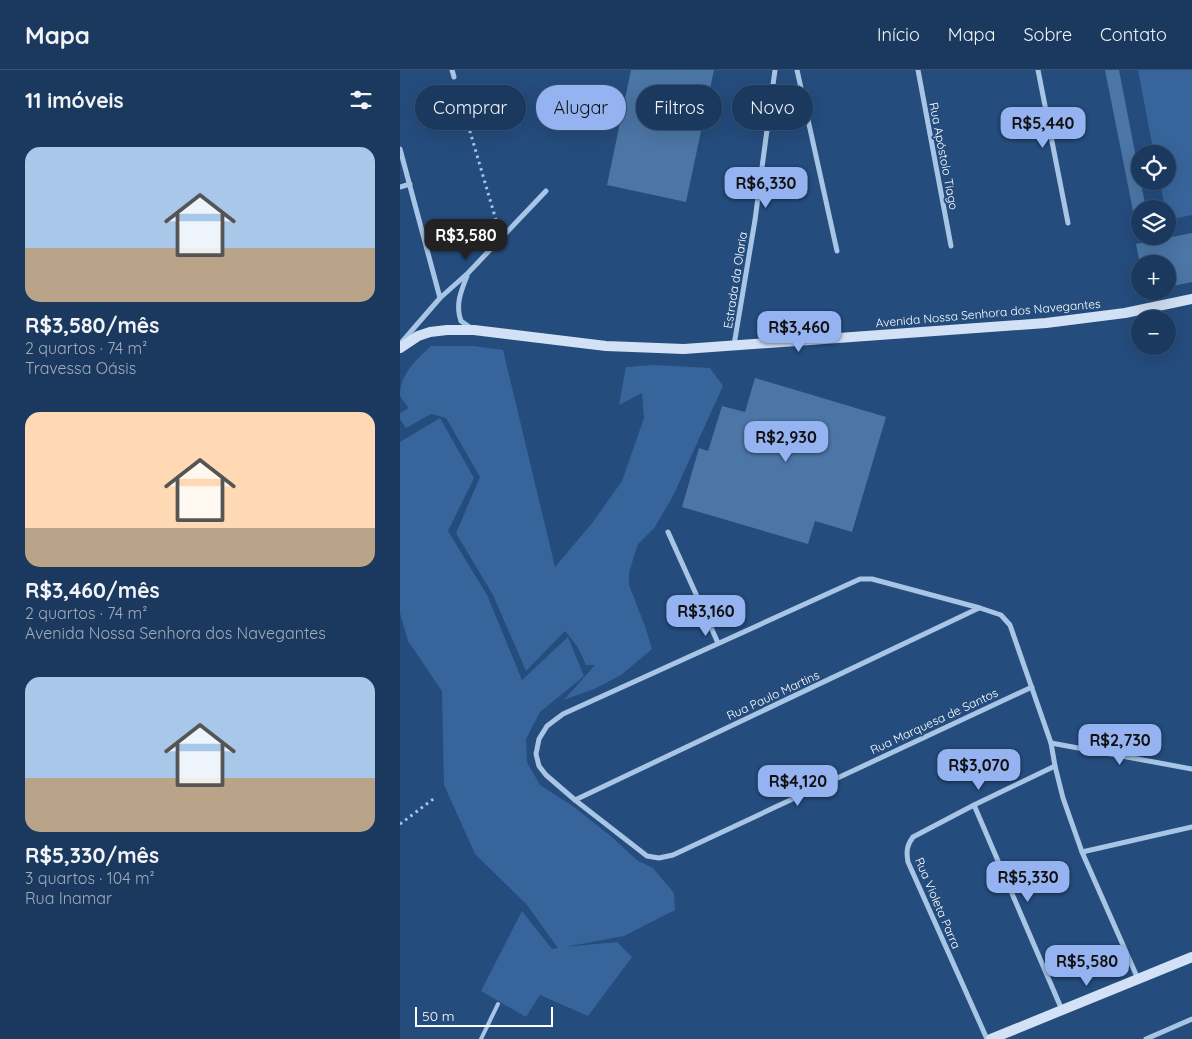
<!DOCTYPE html>
<html lang="pt">
<meta charset="utf-8">
<style>
:root{--surface:#1b395e;--page:#284467;--text:#f1f3f6;--muted:#a0acbc;--line:#395373;--accent:#95b2f1}
body{margin:0;font-family:Quicksand,sans-serif;background:var(--page);color:var(--text);height:100vh;display:flex;flex-direction:column;font-size:19px;white-space:nowrap}
*{box-sizing:border-box;margin:0}
p{font-size:16px;color:var(--muted)}
.icon{flex:none;width:28px;height:28px;fill:none;stroke:currentColor;stroke-width:2;stroke-linecap:round;stroke-linejoin:round}
.map{position:relative;flex:1;overflow:hidden}
.details{display:flex;flex-direction:column;background:var(--surface);width:400px}
.details>*{flex:none}
.banner{position:absolute;left:15px;top:15px;width:475px;height:45px;display:flex;gap:10px}
.buttons{position:absolute;left:731px;top:75px;display:grid;gap:10px}
.buttons a{display:grid;place-items:center;width:45px;height:45px;border-radius:50%;background:var(--surface);box-shadow:0 5px 20px #0002,0 0 0 1px var(--line);font-size:25px}
.scale{position:absolute;left:15px;bottom:12px;width:138px;box-sizing:border-box;padding-left:5px;border:2px solid #fff;border-top:0;font-size:14px;line-height:18px;white-space:nowrap;color:#fff;-webkit-text-stroke:4px #244c7d;paint-order:stroke}
.price{position:absolute;translate:-50% -42px;padding:0 11px;border-radius:10px;background:var(--accent);color:#111;font-size:16px;line-height:32px;filter:drop-shadow(0 1px 2px #0008)}
.price::after{content:'';position:absolute;left:50%;top:30px;width:15px;height:11px;margin-left:-8px;background:inherit;clip-path:polygon(0 0,100% 0,50% 100%)}
.price.active{background:#222;color:#fff}
ul{padding:0;list-style:none}
li{display:grid;align-content:center;gap:10px;height:265px;padding:0 25px}
li span{display:grid;place-items:center;height:155px;border-radius:15px;color:#555}
li>.icon{margin-inline-start:auto}
span .icon{width:90px;height:90px;fill:#fffc;stroke-width:1}
li b{font-size:21px}
h2{display:flex;justify-content:space-between;align-items:center;height:60px;padding:0 25px;font-size:21px}
.tag{padding:0 18px;border-radius:22px;background:var(--surface);box-shadow:0 5px 20px #0002,0 0 0 1px var(--line);font-size:18px;line-height:45px}
.tag.active{background:var(--accent);color:#111}
header{display:flex;align-items:center;gap:30px;box-sizing:border-box;height:70px;padding:0 25px;background:var(--surface);border-bottom:1px solid var(--line)}
header strong{font-size:24px}
nav{display:flex;gap:28px;margin-inline-start:auto;font-size:18px}
main{display:flex;flex:1;min-height:0}
.map>svg:first-child{display:block}
.green{fill:#37659b}
.building{fill:#4c76a6}
.lines{fill:none;stroke-linecap:round;stroke-linejoin:round}
.path{stroke:#a8c5e6;stroke-width:3;stroke-dasharray:2.5 4;stroke-linecap:butt}
.lane{stroke:#a8c5e6;stroke-width:4}
.street{stroke:#a8c5e6;stroke-width:5}
.secondary{stroke:#d2e1f5;stroke-width:10}
.labels{text-anchor:middle;dominant-baseline:central;stroke-width:4;stroke-linejoin:round;paint-order:stroke}
.street-label{font-size:12px;fill:#fff;stroke:#244c7d}
</style>
<header>
<strong>Mapa</strong>
<nav><a>Início</a><a>Mapa</a><a>Sobre</a><a>Contato</a></nav>
</header>
<main>
<section class="details">
<h2>11 imóveis<svg class="icon" aria-label="filters" viewBox="0 0 24 24"><path d="M4 7h16M4 17h16"/><circle cx="9" cy="7" r="2"/><circle cx="15" cy="17" r="2"/></svg></h2>
<ul>
<li><span style="background:linear-gradient(#a9c7e8 65%,#b9a48a 0)"><svg class="icon" aria-label="home" viewBox="0 0 24 24"><path d="M3 11l9-7 9 7M6 9v11h12V9"/></svg></span><div><b>R$3,580/mês</b><p>2 quartos · 74 m²</p><p>Travessa Oásis</p></div></li>
<li><span style="background:linear-gradient(#ffd9b3 75%,#b9a48a 0)"><svg class="icon" aria-label="home" viewBox="0 0 24 24"><path d="M3 11l9-7 9 7M6 9v11h12V9"/></svg></span><div><b>R$3,460/mês</b><p>2 quartos · 74 m²</p><p>Avenida Nossa Senhora dos Navegantes</p></div></li>
<li><span style="background:linear-gradient(#a9c7e8 65%,#b9a48a 0)"><svg class="icon" aria-label="home" viewBox="0 0 24 24"><path d="M3 11l9-7 9 7M6 9v11h12V9"/></svg></span><div><b>R$5,330/mês</b><p>3 quartos · 104 m²</p><p>Rua Inamar</p></div></li>
</ul>
</section>
<div class="map">
<svg width="792" height="969" viewBox="0 0 792 969">
<rect width="100%" height="100%" fill="#244c7d"/>
<g class="green">
<path d="M738,0H792V145L768,150V139H765L760,111H768V84H754Z"/>
<path d="M31,276H73L103,280L155,497L193,452L222,411L244,348L242,323L219,335L226,297L254,295L310,298L323,316L273,426L255,457L238,474L229,502V515L245,556L252,579L221,605L194,619L164,630L195,595H186L177,576L165,561L126,601L93,525L56,463L80,407L46,348L31,344L6,358L0,349V343L9,338C6,334 1,329 0,325C0,304 17,289 31,276Z"/>
<path d="M40,348L74,408L48,461L87,525L122,610L168,567L184,606L140,642L126,669L127,692L140,715L174,737L213,768L238,791L253,798L274,823L275,840L224,866L165,877L217,872L232,887L188,946L140,925L126,947L81,921L122,841L152,879L158,878L127,835L75,784L44,715L42,621L8,571L0,543V372Z"/>
</g>
<g class="building">
<path d="M231,0H314L286,132L207,115Z"/>
<path d="M705,0H719L746,139H740V166H752V168L739,171Z"/>
<path d="M792,163V212L768,217V194H740L736,174Z"/>
<path d="M355,308L486,347L452,462L415,451L408,474L282,437L299,378L308,381L322,336L345,342Z"/>
</g>
<g class="lines">
<g class="path">
<path d="M57,17L98,157"/>
<path d="M0,754L36,727"/>
</g>
<path class="lane" d="M81,969L98,934"/>
<g class="street">
<path d="M52,0L54,7"/>
<path d="M397,0L437,181"/>
<path d="M518,0L551,176"/>
<path d="M638,0L668,153"/>
<path d="M0,79L40,228"/>
<path d="M0,117L10,114"/>
<path d="M67,206C61,221 55,235 61,251L71,258"/>
<path d="M0,274L40,228L68,203L146,121"/>
<path d="M334,275L355,150L375,0"/>
<path d="M268,462L318,573"/>
<path d="M632,617L273,785L259,788L247,786L175,730L146,705L139,696L136,684L139,669L147,656L163,644L460,509H472L580,538L601,545L610,555L651,673L655,696L663,728L682,782L738,909"/>
<path d="M651,673L792,699"/>
<path d="M175,730L579,538"/>
<path d="M574,735L662,940"/>
<path d="M682,782L792,757"/>
<path d="M587,969L508,792C506,781 507,775 513,767L574,735L655,696"/>
<path d="M746,969L792,949"/>
</g>
<g class="secondary">
<path d="M0,278L18,266L30,262L47,260H74L206,276L284,279L646,253L725,243L792,229"/>
<path d="M591,969L792,887"/>
</g>
</g>
<g class="labels">
<g class="street-label">
<text transform="translate(544 86) rotate(79)">Rua Apóstolo Tiago</text>
<text transform="translate(335 210) rotate(-81)">Estrada da Olaria</text>
<text transform="translate(588 243) rotate(-5)">Avenida Nossa Senhora dos Navegantes</text>
<text transform="translate(373 625) rotate(-25)">Rua Paulo Martins</text>
<text transform="translate(534 651) rotate(-25)">Rua Marquesa de Santos</text>
<text transform="translate(538 833) rotate(67)">Rua Violeta Parra</text>
</g>
</g>
</svg>
<div class="buttons">
<a><svg class="icon" aria-label="locate" viewBox="0 0 24 24"><circle cx="12" cy="12" r="6"/><path d="M12 2v4M12 18v4M2 12h4M18 12h4"/></svg></a>
<a><svg class="icon" aria-label="layers" viewBox="0 0 24 24"><path d="M12 4l9 5-9 5-9-5zM3 14l9 5 9-5"/></svg></a>
<a>+</a>
<a>−</a>
</div>
<div class="scale">50 m</div>
<b class="price" style="left:643px;top:79px">R$5,440</b>
<b class="price" style="left:366px;top:139px">R$6,330</b>
<b class="price active" style="left:66px;top:191px">R$3,580</b>
<b class="price" style="left:399px;top:283px">R$3,460</b>
<b class="price" style="left:386px;top:393px">R$2,930</b>
<b class="price" style="left:306px;top:567px">R$3,160</b>
<b class="price" style="left:720px;top:696px">R$2,730</b>
<b class="price" style="left:579px;top:721px">R$3,070</b>
<b class="price" style="left:398px;top:737px">R$4,120</b>
<b class="price" style="left:628px;top:833px">R$5,330</b>
<b class="price" style="left:687px;top:917px">R$5,580</b>
<div class="banner">
<a class="tag">Comprar</a>
<a class="tag active">Alugar</a>
<a class="tag">Filtros</a>
<a class="tag">Novo</a>
</div>
</div>
</main>
